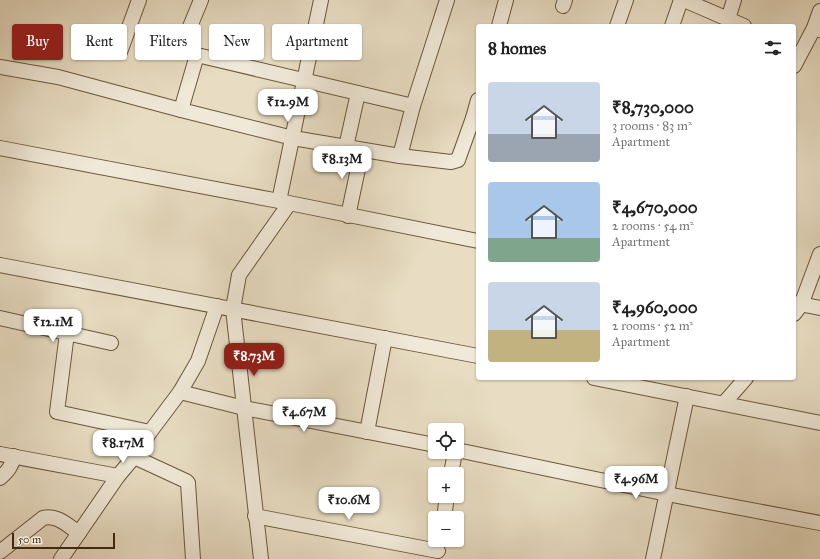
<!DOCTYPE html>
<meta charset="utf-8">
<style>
:root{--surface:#fff;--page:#f6f6f6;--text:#222;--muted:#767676;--accent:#8f2418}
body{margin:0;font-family:"IM FELL Great Primer",serif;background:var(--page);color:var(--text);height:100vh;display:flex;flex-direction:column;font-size:15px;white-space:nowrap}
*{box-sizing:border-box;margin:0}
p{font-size:13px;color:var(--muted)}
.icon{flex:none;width:22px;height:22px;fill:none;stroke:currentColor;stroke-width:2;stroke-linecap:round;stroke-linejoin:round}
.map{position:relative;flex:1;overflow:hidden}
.details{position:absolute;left:476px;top:24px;width:320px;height:356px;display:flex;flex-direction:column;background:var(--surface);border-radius:4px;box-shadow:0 1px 3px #0004}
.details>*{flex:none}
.guide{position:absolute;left:12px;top:24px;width:380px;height:36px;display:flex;gap:8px}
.tools{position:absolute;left:428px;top:423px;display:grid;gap:8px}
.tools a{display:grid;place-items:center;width:36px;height:36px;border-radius:4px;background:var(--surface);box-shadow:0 1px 3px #0004;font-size:20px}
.scale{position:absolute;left:12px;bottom:10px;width:103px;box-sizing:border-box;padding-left:4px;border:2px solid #44290c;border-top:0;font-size:11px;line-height:14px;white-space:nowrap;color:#44290c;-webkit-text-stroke:3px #f0e9d8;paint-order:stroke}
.price{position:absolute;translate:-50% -34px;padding:0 9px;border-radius:8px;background:#fff;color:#222;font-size:13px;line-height:26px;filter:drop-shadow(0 1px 2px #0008)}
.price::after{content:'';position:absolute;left:50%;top:24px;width:12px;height:9px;margin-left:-6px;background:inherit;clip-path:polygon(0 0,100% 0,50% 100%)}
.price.selected{background:var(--accent);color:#fff}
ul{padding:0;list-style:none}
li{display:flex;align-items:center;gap:12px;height:100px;padding:0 12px}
li span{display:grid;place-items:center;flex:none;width:112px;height:80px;border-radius:4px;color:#555}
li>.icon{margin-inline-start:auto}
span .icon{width:48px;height:48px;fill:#fffc;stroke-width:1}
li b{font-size:17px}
h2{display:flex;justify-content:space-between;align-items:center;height:48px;padding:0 12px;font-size:17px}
.tag{padding:0 14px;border-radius:4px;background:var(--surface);box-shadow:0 1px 3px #0004;font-size:14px;line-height:36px}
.tag.selected{background:var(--accent);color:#fff}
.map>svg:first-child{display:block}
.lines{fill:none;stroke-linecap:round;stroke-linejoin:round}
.minor-casing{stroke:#6d563a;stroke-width:16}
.minor{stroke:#f0e9d8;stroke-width:14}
</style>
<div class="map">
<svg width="820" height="559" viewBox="0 0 820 559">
<rect width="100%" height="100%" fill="#e8ddc3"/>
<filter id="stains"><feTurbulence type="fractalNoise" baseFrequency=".005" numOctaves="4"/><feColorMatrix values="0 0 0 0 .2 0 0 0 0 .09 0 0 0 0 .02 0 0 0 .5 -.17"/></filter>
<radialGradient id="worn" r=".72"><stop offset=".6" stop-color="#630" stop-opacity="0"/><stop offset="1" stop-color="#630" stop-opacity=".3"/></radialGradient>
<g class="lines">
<defs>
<g id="minor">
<path d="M201,0L182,46L184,50L197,55L181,110L293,138L400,156L451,162L458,160L459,157L473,118"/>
<path d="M684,0L744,26"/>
<path d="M563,6L565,0"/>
<path d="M820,11L814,28L820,30"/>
<path d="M728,19L734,0"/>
<path d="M499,26L506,0"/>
<path d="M617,26L626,0"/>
<path d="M672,26L681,0"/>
<path d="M120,52L139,0"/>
<path d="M197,55L413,106"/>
<path d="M794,66L814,28"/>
<path d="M0,67L58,77L181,110"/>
<path d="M478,100L473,118L478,119"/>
<path d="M346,147L358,93"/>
<path d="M0,148L279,201L478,241"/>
<path d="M400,156L413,106L447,0"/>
<path d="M279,201L321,0"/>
<path d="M348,216L362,150"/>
<path d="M0,265L478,356"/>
<path d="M794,303L820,308"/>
<path d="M794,314L801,305L820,254"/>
<path d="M0,318L111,343"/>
<path d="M67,333L57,412L150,432"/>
<path d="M594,378L820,423"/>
<path d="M180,392L244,408L435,445"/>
<path d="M724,403L746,378"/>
<path d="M367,432L385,338"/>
<path d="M457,450L667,494L820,523"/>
<path d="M0,454L118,476L61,559"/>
<path d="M134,457L186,481L188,483L193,559"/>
<path d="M451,474L455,452"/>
<path d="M118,476L134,457L150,432L180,392L198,361L217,306"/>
<path d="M0,478C8,471 12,466 14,456"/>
<path d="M255,516L438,551"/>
<path d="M444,518L447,496"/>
<path d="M0,552L43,518C57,514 68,526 79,533"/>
<path d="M261,559L233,309L239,275L289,204"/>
<path d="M653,559L687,396"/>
</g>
</defs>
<use href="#minor" class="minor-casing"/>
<use href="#minor" class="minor"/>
</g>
<rect width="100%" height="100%" filter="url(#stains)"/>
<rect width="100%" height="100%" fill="url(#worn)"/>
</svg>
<div class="tools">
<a><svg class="icon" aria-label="locate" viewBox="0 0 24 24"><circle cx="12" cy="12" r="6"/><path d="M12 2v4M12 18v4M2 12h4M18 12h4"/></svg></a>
<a>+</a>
<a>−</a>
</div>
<div class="scale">50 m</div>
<b class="price" style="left:288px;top:123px">₹12.9M</b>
<b class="price" style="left:342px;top:180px">₹8.13M</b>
<b class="price" style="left:53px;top:343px">₹12.1M</b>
<b class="price selected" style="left:254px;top:377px">₹8.73M</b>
<b class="price" style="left:304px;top:433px">₹4.67M</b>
<b class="price" style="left:123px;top:464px">₹8.17M</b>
<b class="price" style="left:636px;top:500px">₹4.96M</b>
<b class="price" style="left:349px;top:521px">₹10.6M</b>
<div class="guide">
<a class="tag selected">Buy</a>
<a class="tag">Rent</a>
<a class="tag">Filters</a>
<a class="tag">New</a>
<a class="tag">Apartment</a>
</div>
<section class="details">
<h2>8 homes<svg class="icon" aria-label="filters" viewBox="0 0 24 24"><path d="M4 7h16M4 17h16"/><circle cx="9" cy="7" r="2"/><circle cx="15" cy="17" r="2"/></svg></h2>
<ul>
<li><span style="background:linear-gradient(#c9d6e8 65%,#9aa5b1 0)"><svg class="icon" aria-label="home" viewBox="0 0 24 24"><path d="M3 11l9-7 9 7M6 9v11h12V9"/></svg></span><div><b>₹8,730,000</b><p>3 rooms · 83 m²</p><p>Apartment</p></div></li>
<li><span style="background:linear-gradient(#a9c7e8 70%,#7fa58c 0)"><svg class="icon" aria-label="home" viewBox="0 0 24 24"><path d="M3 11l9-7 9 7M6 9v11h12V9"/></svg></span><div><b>₹4,670,000</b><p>2 rooms · 54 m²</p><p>Apartment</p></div></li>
<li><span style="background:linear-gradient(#c9d6e8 60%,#c2b280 0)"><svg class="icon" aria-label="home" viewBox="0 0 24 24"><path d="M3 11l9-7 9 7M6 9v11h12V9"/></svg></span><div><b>₹4,960,000</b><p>2 rooms · 52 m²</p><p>Apartment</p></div></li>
</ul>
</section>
</div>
